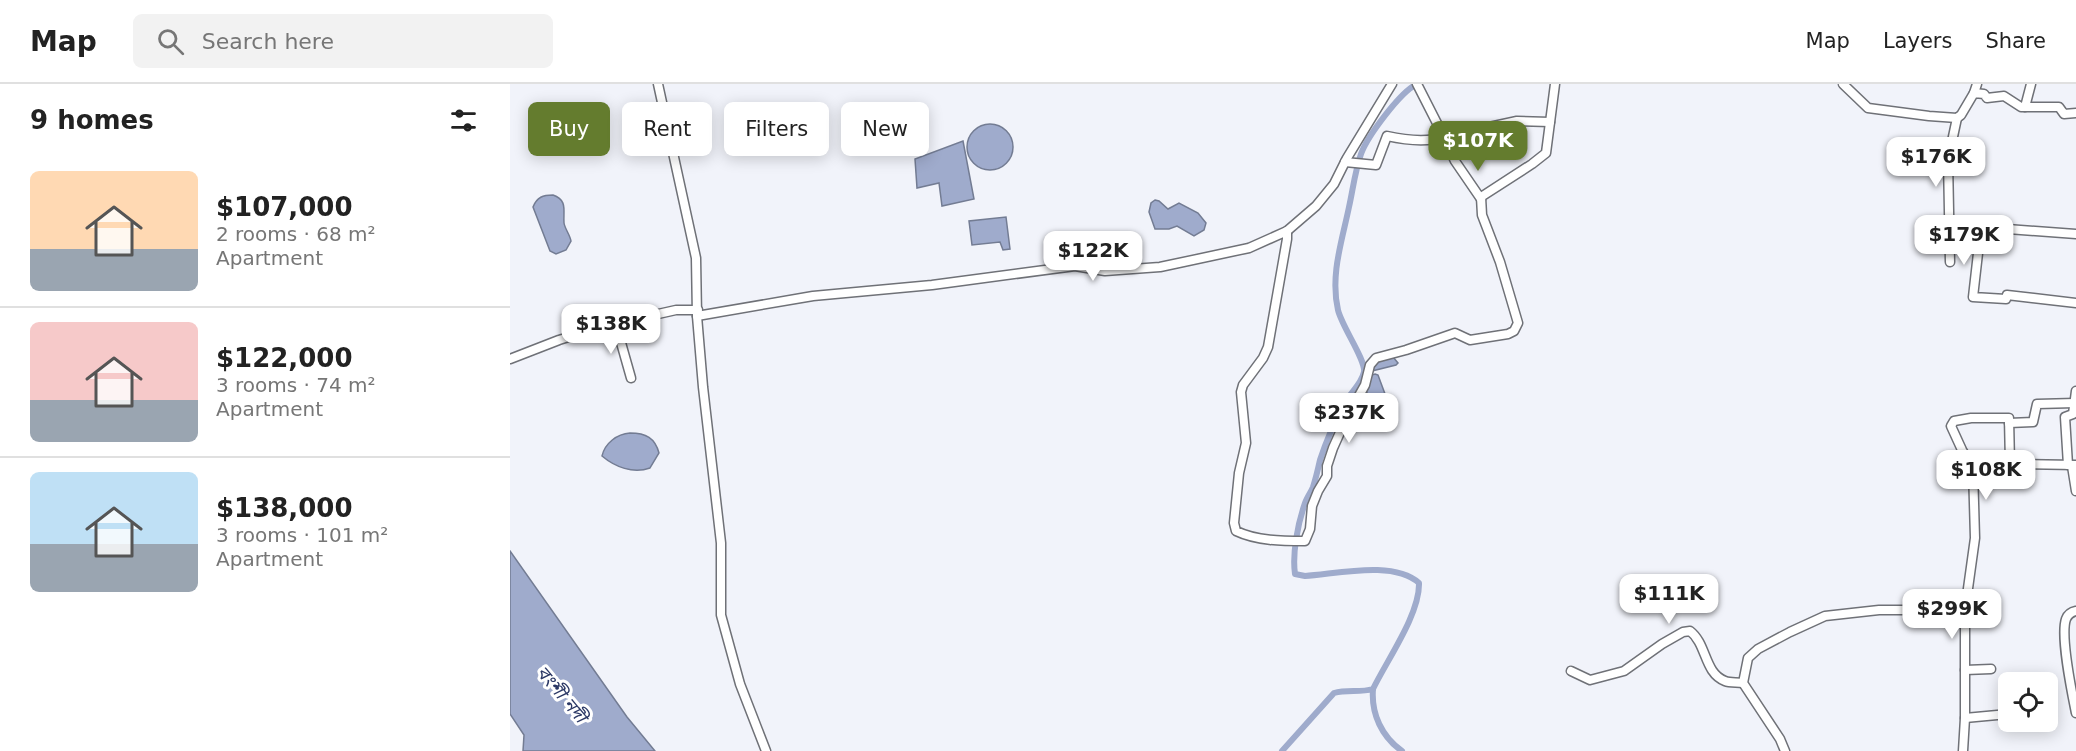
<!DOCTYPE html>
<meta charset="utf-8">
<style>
:root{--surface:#fff;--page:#f2f2f2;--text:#222;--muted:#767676;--line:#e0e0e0;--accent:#647c2e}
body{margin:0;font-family:"DejaVu Sans","Noto Sans Bengali",sans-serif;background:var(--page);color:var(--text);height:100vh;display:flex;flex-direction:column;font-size:22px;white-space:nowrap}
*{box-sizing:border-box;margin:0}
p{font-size:20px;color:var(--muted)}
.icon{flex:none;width:33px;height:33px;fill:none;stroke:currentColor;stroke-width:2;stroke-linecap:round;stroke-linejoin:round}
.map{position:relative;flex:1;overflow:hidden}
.sheet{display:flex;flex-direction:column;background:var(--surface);width:510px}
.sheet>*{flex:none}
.guide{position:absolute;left:18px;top:18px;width:570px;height:54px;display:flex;gap:12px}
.tools{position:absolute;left:1488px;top:588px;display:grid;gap:12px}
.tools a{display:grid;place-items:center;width:60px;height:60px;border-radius:9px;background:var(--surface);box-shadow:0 3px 15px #0003;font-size:30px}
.price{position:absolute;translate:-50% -51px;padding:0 14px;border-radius:12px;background:#fff;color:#222;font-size:20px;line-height:39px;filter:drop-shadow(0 2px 3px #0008)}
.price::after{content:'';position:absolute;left:50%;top:36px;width:18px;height:14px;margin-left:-9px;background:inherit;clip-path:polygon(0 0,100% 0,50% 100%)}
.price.on{background:var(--accent);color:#fff}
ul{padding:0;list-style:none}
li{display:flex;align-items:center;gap:18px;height:150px;padding:0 30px}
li+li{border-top:2px solid var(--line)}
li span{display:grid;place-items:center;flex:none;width:168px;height:120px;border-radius:9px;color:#555}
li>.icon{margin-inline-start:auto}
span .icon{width:72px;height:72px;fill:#fffc;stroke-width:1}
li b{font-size:26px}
h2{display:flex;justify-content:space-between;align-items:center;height:72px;padding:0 30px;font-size:26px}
.chip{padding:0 21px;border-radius:9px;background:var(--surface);box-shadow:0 3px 15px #0003;font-size:21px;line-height:54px}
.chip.on{background:var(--accent);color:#fff}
header{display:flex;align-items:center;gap:36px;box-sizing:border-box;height:84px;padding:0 30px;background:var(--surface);border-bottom:2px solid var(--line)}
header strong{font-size:28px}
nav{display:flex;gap:33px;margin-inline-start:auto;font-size:21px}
.search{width:420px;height:54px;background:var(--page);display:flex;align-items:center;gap:15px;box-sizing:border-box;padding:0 21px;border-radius:9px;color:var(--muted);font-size:22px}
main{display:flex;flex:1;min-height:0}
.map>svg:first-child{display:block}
.water{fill:#9fabcc;stroke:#737c93;stroke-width:1.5}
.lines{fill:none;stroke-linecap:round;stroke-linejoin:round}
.canal{stroke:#9fabcc;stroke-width:6}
.minor-casing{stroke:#6f7177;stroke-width:11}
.minor{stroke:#fff;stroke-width:8}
.labels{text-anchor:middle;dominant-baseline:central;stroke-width:6;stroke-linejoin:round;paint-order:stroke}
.water-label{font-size:18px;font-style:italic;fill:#2b3865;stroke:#fff}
</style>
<header>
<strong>Map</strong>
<div class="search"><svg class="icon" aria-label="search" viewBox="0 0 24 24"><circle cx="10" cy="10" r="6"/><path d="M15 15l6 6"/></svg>Search here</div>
<nav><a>Map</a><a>Layers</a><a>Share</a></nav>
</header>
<main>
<section class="sheet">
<h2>9 homes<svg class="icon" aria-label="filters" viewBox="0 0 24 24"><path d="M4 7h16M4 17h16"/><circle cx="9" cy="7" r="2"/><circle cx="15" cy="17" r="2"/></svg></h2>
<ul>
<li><span style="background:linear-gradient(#ffd9b3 65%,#9aa5b1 0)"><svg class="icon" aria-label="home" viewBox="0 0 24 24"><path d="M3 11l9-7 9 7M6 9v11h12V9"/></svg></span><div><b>$107,000</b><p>2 rooms · 68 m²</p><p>Apartment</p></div></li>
<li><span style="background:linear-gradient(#f6c9c9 65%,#9aa5b1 0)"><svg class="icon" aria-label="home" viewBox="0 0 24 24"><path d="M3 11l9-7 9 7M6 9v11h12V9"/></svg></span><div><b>$122,000</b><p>3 rooms · 74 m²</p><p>Apartment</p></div></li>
<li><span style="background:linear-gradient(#bfe0f5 60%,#9aa5b1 0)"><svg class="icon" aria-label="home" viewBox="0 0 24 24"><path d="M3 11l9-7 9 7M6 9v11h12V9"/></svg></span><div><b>$138,000</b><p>3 rooms · 101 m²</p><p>Apartment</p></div></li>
</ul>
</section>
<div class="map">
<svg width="1566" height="667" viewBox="0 0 1566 667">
<rect width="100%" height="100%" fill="#f1f3fa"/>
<g class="water">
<circle cx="480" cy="63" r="23"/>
<path d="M453,57L464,115L432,122L429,99L407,104L405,75Z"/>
<path d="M43,111C58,116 53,127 54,139C55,145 60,151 61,157L56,166L46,170L40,167L23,123C27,113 33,111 43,111Z"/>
<path d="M645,116L649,117L658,125L669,119L688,129L696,139L694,146L684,152L667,142L659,145H645L639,128L641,119Z"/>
<path d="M496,133L500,165L493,166L490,158L462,161L459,137Z"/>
<path d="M883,273L888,279L886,281L862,287L863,278Z"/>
<path d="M865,290L868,291L875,310L872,314L866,318L860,314L855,305L862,291Z"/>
<path d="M120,349C136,349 145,354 149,369L140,384C123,390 105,383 92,372C95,359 107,350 120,349Z"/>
<path d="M0,467L117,633L145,667H13L14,651L0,630Z"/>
</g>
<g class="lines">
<g class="canal">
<path d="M863,605C861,630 872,653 892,667"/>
<path d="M772,667L824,609C837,605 850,609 863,605C877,576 910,530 909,499C883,476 827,490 795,492L785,490C782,469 788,439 795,419C797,413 801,408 803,403C806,394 808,385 810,376C816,358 824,339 833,322C839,309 851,302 854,288C856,276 832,243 828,226C820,191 832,157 839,123C843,105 845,87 851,70C857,53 890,8 907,0"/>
</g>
<defs>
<g id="minor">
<path d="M148,0L186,174L187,232L193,303L211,459V531L230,600L256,667"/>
<path d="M907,0L934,53L947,46L954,44L970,45L1007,37L1040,38"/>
<path d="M1333,0L1358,24L1419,32L1447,34L1451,31L1464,9L1474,10L1477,14L1494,12L1511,23H1549L1554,30L1566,29"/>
<path d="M1464,9L1467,0"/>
<path d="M1515,23L1521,0"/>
<path d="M835,78L866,81L877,52C895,56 915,59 934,53L945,77L971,115"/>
<path d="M777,147V155L758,263L753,274L733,301L731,308L736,359L729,389L724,439L726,447C747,457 772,457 795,457L800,445L802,422L808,407L817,392V382L823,364L836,335L855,301L860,281L866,274L896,266L945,249L960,256L998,250L1004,247L1008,239L990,178L972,131L971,113L1022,80L1036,69L1045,0"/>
<path d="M1566,150L1471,143L1463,213L1496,215L1497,211L1566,219"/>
<path d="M1440,178L1438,76L1447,34"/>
<path d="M187,232L303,212L422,201L565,182L595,187L650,183L739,164L777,147L806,122L824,100L837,74L882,0"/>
<path d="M106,241L121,294"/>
<path d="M0,275L49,256L90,243L166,226H188"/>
<path d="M1499,339L1523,338L1527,320L1565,319"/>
<path d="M1558,381L1555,333L1563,330L1566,307"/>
<path d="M1562,382L1566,407"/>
<path d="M1463,384L1452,366L1441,342L1444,337L1461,334H1499L1500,380"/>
<path d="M1566,527C1561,528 1558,530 1556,535C1550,552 1562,609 1566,629"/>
<path d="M1455,586L1481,585"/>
<path d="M1061,587L1080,596L1114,587L1152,560L1173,548L1180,547C1197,560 1194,589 1215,597C1220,599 1227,598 1233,599"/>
<path d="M1455,634L1498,630"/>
<path d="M1275,667L1270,655L1233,599L1238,574L1248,565L1280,548L1315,532L1369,526H1455"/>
<path d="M1453,667L1455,634V526L1465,454L1463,384L1500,380L1566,381"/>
</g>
</defs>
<use href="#minor" class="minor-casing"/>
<use href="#minor" class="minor"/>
</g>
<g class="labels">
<g class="water-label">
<text transform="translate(52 610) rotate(50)">বংশী নদী</text>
</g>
</g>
</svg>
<div class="tools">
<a><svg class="icon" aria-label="locate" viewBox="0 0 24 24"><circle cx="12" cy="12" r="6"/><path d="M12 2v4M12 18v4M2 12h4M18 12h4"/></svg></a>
</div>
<b class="price on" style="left:968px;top:88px">$107K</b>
<b class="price" style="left:1426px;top:104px">$176K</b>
<b class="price" style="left:1454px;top:182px">$179K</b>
<b class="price" style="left:583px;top:198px">$122K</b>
<b class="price" style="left:101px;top:271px">$138K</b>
<b class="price" style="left:839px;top:360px">$237K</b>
<b class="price" style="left:1476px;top:417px">$108K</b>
<b class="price" style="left:1159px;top:541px">$111K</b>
<b class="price" style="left:1442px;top:556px">$299K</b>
<div class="guide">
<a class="chip on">Buy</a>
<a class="chip">Rent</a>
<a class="chip">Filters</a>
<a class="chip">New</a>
</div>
</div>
</main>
